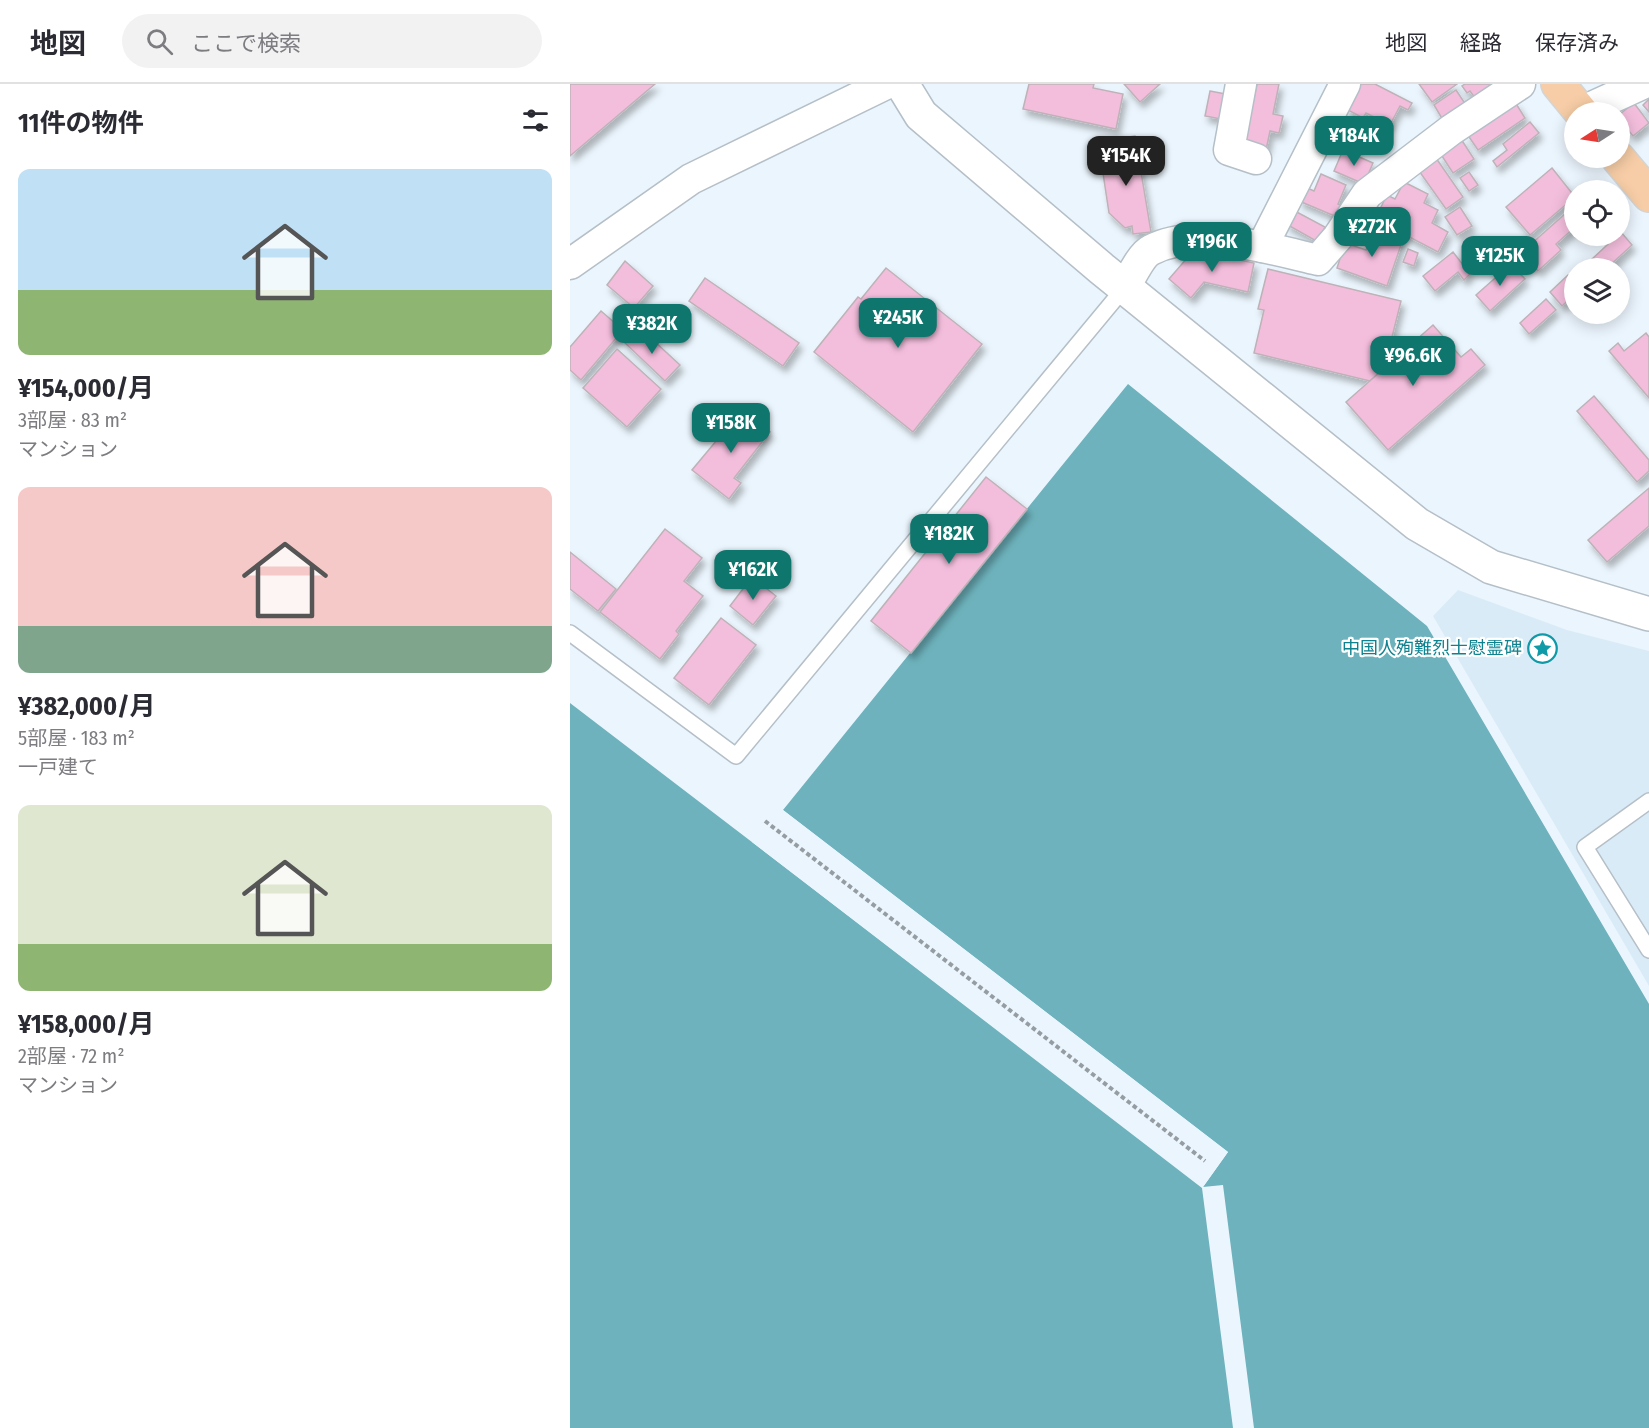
<!DOCTYPE html>
<html lang="ja">
<meta charset="utf-8">
<style>
:root{--surface:#fff;--page:#f2f2f3;--text:#2b2b33;--muted:#7c7c81;--line:#e1e1e2;--accent:#0f766e}
body{margin:0;font-family:"Fira Sans Condensed","Noto Sans JP",sans-serif;background:var(--page);color:var(--text);height:100vh;display:flex;flex-direction:column;font-size:22px;white-space:nowrap}
*{box-sizing:border-box;margin:0}
p{font-size:20px;color:var(--muted)}
.icon{flex:none;width:33px;height:33px;fill:none;stroke:currentColor;stroke-width:2;stroke-linecap:round;stroke-linejoin:round}
.map{position:relative;flex:1;overflow:hidden}
.details{display:flex;flex-direction:column;background:var(--surface);width:570px}
.details>*{flex:none}
.needle{width:39px;rotate:258deg}
.controls{position:absolute;left:994px;top:18px;display:grid;gap:12px}
.controls a{display:grid;place-items:center;width:66px;height:66px;border-radius:50%;background:var(--surface);box-shadow:0 3px 15px #0003;font-size:30px}
.price{position:absolute;translate:-50% -51px;padding:0 14px;border-radius:12px;background:var(--accent);color:#fff;font-size:20px;line-height:39px;filter:drop-shadow(0 2px 3px #0008)}
.price::after{content:'';position:absolute;left:50%;top:36px;width:18px;height:14px;margin-left:-9px;background:inherit;clip-path:polygon(0 0,100% 0,50% 100%)}
.price.current{background:#222;color:#fff}
ul{padding:0;list-style:none}
li{display:grid;align-content:center;gap:12px;height:318px;padding:0 18px}
li span{display:grid;place-items:center;height:186px;border-radius:12px;color:#555}
li>.icon{margin-inline-start:auto}
span .icon{width:108px;height:108px;fill:#fffc;stroke-width:1}
li b{font-size:26px}
h2{display:flex;justify-content:space-between;align-items:center;height:72px;padding:0 18px;font-size:26px}
header{display:flex;align-items:center;gap:36px;box-sizing:border-box;height:84px;padding:0 30px;background:var(--surface);border-bottom:2px solid var(--line)}
header strong{font-size:28px}
nav{display:flex;gap:33px;margin-inline-start:auto;font-size:21px}
.search{width:420px;height:54px;background:var(--page);display:flex;align-items:center;gap:15px;box-sizing:border-box;padding:0 21px;border-radius:33px;color:var(--muted);font-size:22px}
main{display:flex;flex:1;min-height:0}
.map>svg:first-child{display:block}
.built{fill:#daebf8}
.water{fill:#6db2bc}
.pier{fill:#ebf5fd}
.building{fill:#f3bedc;stroke:#beb2b8;stroke-width:1.5;filter:url(#shadow)}
.lines{fill:none;stroke-linecap:round;stroke-linejoin:round}
.lane-casing{stroke:#b5bfc7;stroke-width:18}
.street-casing{stroke:#b5bfc7;stroke-width:33}
.secondary-casing{stroke:#b5bfc7;stroke-width:36}
.highway-casing{stroke:#d4d4d5;stroke-width:36}
.path{stroke:#959da3;stroke-width:4;stroke-dasharray:4.5 3;stroke-linecap:butt}
.lane{stroke:#fff;stroke-width:15}
.street{stroke:#fff;stroke-width:30}
.secondary{stroke:#fff;stroke-width:33}
.highway{stroke:#f6cda6;stroke-width:33}
.labels{text-anchor:middle;dominant-baseline:central;stroke-width:4.5;stroke-linejoin:round;paint-order:stroke}
.culture-label{font-size:18px;fill:#0d838f;stroke:#fff;text-anchor:end}
</style>
<header>
<strong>地図</strong>
<div class="search"><svg class="icon" aria-label="search" viewBox="0 0 24 24"><circle cx="10" cy="10" r="6"/><path d="M15 15l6 6"/></svg>ここで検索</div>
<nav><a>地図</a><a>経路</a><a>保存済み</a></nav>
</header>
<main>
<section class="details">
<h2>11件の物件<svg class="icon" aria-label="filters" viewBox="0 0 24 24"><path d="M4 7h16M4 17h16"/><circle cx="9" cy="7" r="2"/><circle cx="15" cy="17" r="2"/></svg></h2>
<ul>
<li><span style="background:linear-gradient(#bfe0f5 65%,#8fb573 0)"><svg class="icon" aria-label="home" viewBox="0 0 24 24"><path d="M3 11l9-7 9 7M6 9v11h12V9"/></svg></span><div><b>¥154,000/月</b><p>3部屋 · 83 m²</p><p>マンション</p></div></li>
<li><span style="background:linear-gradient(#f6c9c9 75%,#7fa58c 0)"><svg class="icon" aria-label="home" viewBox="0 0 24 24"><path d="M3 11l9-7 9 7M6 9v11h12V9"/></svg></span><div><b>¥382,000/月</b><p>5部屋 · 183 m²</p><p>一戸建て</p></div></li>
<li><span style="background:linear-gradient(#dfe7d0 75%,#8fb573 0)"><svg class="icon" aria-label="home" viewBox="0 0 24 24"><path d="M3 11l9-7 9 7M6 9v11h12V9"/></svg></span><div><b>¥158,000/月</b><p>2部屋 · 72 m²</p><p>マンション</p></div></li>
</ul>
</section>
<div class="map">
<svg width="1079" height="1344" viewBox="0 0 1079 1344">
<defs>
<filter id="shadow"><feDropShadow dx="3.5" dy="6" stdDeviation="3" flood-color="#0004"/></filter>
</defs>
<rect width="100%" height="100%" fill="#ebf5fd"/>
<path class="built" d="M888,506L997,546L1079,567V902L863,532Z"/>
<path class="water" d="M558,300L857,542L1079,920V1344H0V619L633,1103L658,1068L213,726Z"/>
<path class="pier" d="M213,726L658,1068L633,1103L653,1101L684,1344H663L632,1104L182,758L184,756L632,1099L654,1068L211,728Z"/>
<g class="building">
<path d="M0,0H85L0,72Z"/>
<path d="M459,0H524L523,4L553,10L546,45L453,25Z"/>
<path d="M554,0H590L570,18Z"/>
<path d="M687,0H709L703,30L713,32L709,49L700,47L696,66L674,61Z"/>
<path d="M789,0H805L842,19L838,26L830,22L820,41L796,29L793,34L776,25Z"/>
<path d="M849,0H887L862,18Z"/>
<path d="M895,0H932L908,18L900,7L897,9L892,2Z"/>
<path d="M886,6L900,27L877,43L864,21Z"/>
<path d="M640,7L656,10L651,35L635,32Z"/>
<path d="M1079,15V28L1073,21Z"/>
<path d="M945,18L955,34L908,66L897,50Z"/>
<path d="M1064,19L1079,39L1063,52L1050,36V30Z"/>
<path d="M775,37L792,47L783,63L766,52Z"/>
<path d="M960,38L969,49L927,83L923,77L937,66L933,60Z"/>
<path d="M565,52L581,148L563,150L562,142L555,144L539,129L531,76L548,73L545,55Z"/>
<path d="M891,55L904,75L883,89L870,69Z"/>
<path d="M773,66L803,79L794,100L764,87Z"/>
<path d="M866,74L893,113L876,125L849,87Z"/>
<path d="M982,84L1005,113L960,151L936,123Z"/>
<path d="M899,88L908,101L899,107L890,94Z"/>
<path d="M751,90L776,101L768,120L771,121L767,133L729,117L735,103L744,107Z"/>
<path d="M834,98L858,110L854,119L868,126L862,139L878,148L868,168L805,135L817,111L825,115Z"/>
<path d="M1005,121V143L986,160L991,166L968,187L951,169Z"/>
<path d="M890,123L902,142L887,151L875,133Z"/>
<path d="M723,126L755,143L748,158L716,140Z"/>
<path d="M804,145L833,155L817,202L767,184L775,159L796,166Z"/>
<path d="M1051,148L1062,161L1037,184H1029L1021,176Z"/>
<path d="M838,165L848,169L844,182L833,178Z"/>
<path d="M624,166L684,179L678,208L634,198L621,214L599,195Z"/>
<path d="M883,168L900,190L894,196L888,188L865,207L853,192Z"/>
<path d="M55,177L83,202L64,224L37,201Z"/>
<path d="M941,180L955,195L920,227L906,211Z"/>
<path d="M316,184L412,260L343,348L244,268L288,213L291,215Z"/>
<path d="M698,185L831,217L822,253L845,258L800,297L684,269L694,226L688,225Z"/>
<path d="M998,191L1005,199V210L992,222L980,208Z"/>
<path d="M135,194L229,259L213,282L119,217Z"/>
<path d="M976,215L986,226L959,250L950,239Z"/>
<path d="M31,227L53,246L11,296L0,286V263Z"/>
<path d="M863,241L891,273L901,265L915,281L818,366L776,318Z"/>
<path d="M65,245L80,260L84,257L110,281L95,297L54,258Z"/>
<path d="M1076,249L1079,253V314L1039,267L1048,259L1054,267Z"/>
<path d="M47,265L91,305L57,343L13,304Z"/>
<path d="M1024,312L1079,376V387L1067,398L1007,327Z"/>
<path d="M172,326L200,348L164,394L171,399L159,415L122,386Z"/>
<path d="M416,393L457,425L341,569L301,537Z"/>
<path d="M1079,404V442L1037,478L1018,456Z"/>
<path d="M95,445L132,474L114,497L133,512L106,547L109,550L90,575L30,528Z"/>
<path d="M0,468L46,505L28,527L0,505Z"/>
<path d="M182,493L206,512L183,541L160,522Z"/>
<path d="M151,534L186,561L139,621L104,594Z"/>
</g>
<g class="lines">
<defs>
<g id="lane">
<path d="M0,549L166,672L555,203"/>
<path d="M1079,717L1015,763L1079,866"/>
</g>
<g id="street">
<path d="M671,0L659,66L686,75"/>
<path d="M1011,28L1072,0"/>
<path d="M692,163L775,0"/>
<path d="M0,180L121,95L316,0"/>
<path d="M555,203C561,193 571,171 581,166C625,142 701,165 748,176L768,153L797,110L881,46L950,0"/>
</g>
<path id="secondary" d="M332,0L351,31L532,185L847,440L921,483L1079,530"/>
<g id="highway">
<path d="M988,0L1011,28"/>
<path d="M1048,74L1079,111"/>
</g>
</defs>
<use href="#lane" class="lane-casing"/>
<use href="#street" class="street-casing"/>
<use href="#secondary" class="secondary-casing"/>
<use href="#highway" class="highway-casing"/>
<path class="path" d="M195,737L635,1077"/>
<use href="#lane" class="lane"/>
<use href="#street" class="street"/>
<use href="#secondary" class="secondary"/>
<use href="#highway" class="highway"/>
</g>
<defs>
<symbol id="sight-ring" viewBox="-11 -11 22 22"><circle r="9.5" fill="#fff" stroke="#0f9aa8" stroke-width="1.5"/><path d="M0-6L1.8-2.2L6-1.7L2.9 1.2L3.7 5.4L0 3.3L-3.7 5.4L-2.9 1.2L-6-1.7L-1.8-2.2Z" fill="#0f9aa8"/></symbol>
</defs>
<g fill-rule="evenodd">
<use href="#sight-ring" x="956" y="548" width="33" height="33"/>
</g>
<g class="labels">
<g class="culture-label">
<text x="952" y="564">中国人殉難烈士慰霊碑</text>
</g>
</g>
</svg>
<div class="controls">
<a><svg class="needle" viewBox="-14 -14 28 28"><path d="M0-13l5 13h-10z" fill="#e53935"/><path d="M0 13l5-13h-10z" fill="#7c7c81"/></svg></a>
<a><svg class="icon" aria-label="locate" viewBox="0 0 24 24"><circle cx="12" cy="12" r="6"/><path d="M12 2v4M12 18v4M2 12h4M18 12h4"/></svg></a>
<a><svg class="icon" aria-label="layers" viewBox="0 0 24 24"><path d="M12 4l9 5-9 5-9-5zM3 14l9 5 9-5"/></svg></a>
</div>
<b class="price" style="left:784px;top:83px">¥184K</b>
<b class="price current" style="left:556px;top:103px">¥154K</b>
<b class="price" style="left:802px;top:174px">¥272K</b>
<b class="price" style="left:642px;top:189px">¥196K</b>
<b class="price" style="left:930px;top:203px">¥125K</b>
<b class="price" style="left:328px;top:265px">¥245K</b>
<b class="price" style="left:82px;top:271px">¥382K</b>
<b class="price" style="left:843px;top:303px">¥96.6K</b>
<b class="price" style="left:161px;top:370px">¥158K</b>
<b class="price" style="left:379px;top:481px">¥182K</b>
<b class="price" style="left:183px;top:517px">¥162K</b>
</div>
</main>
